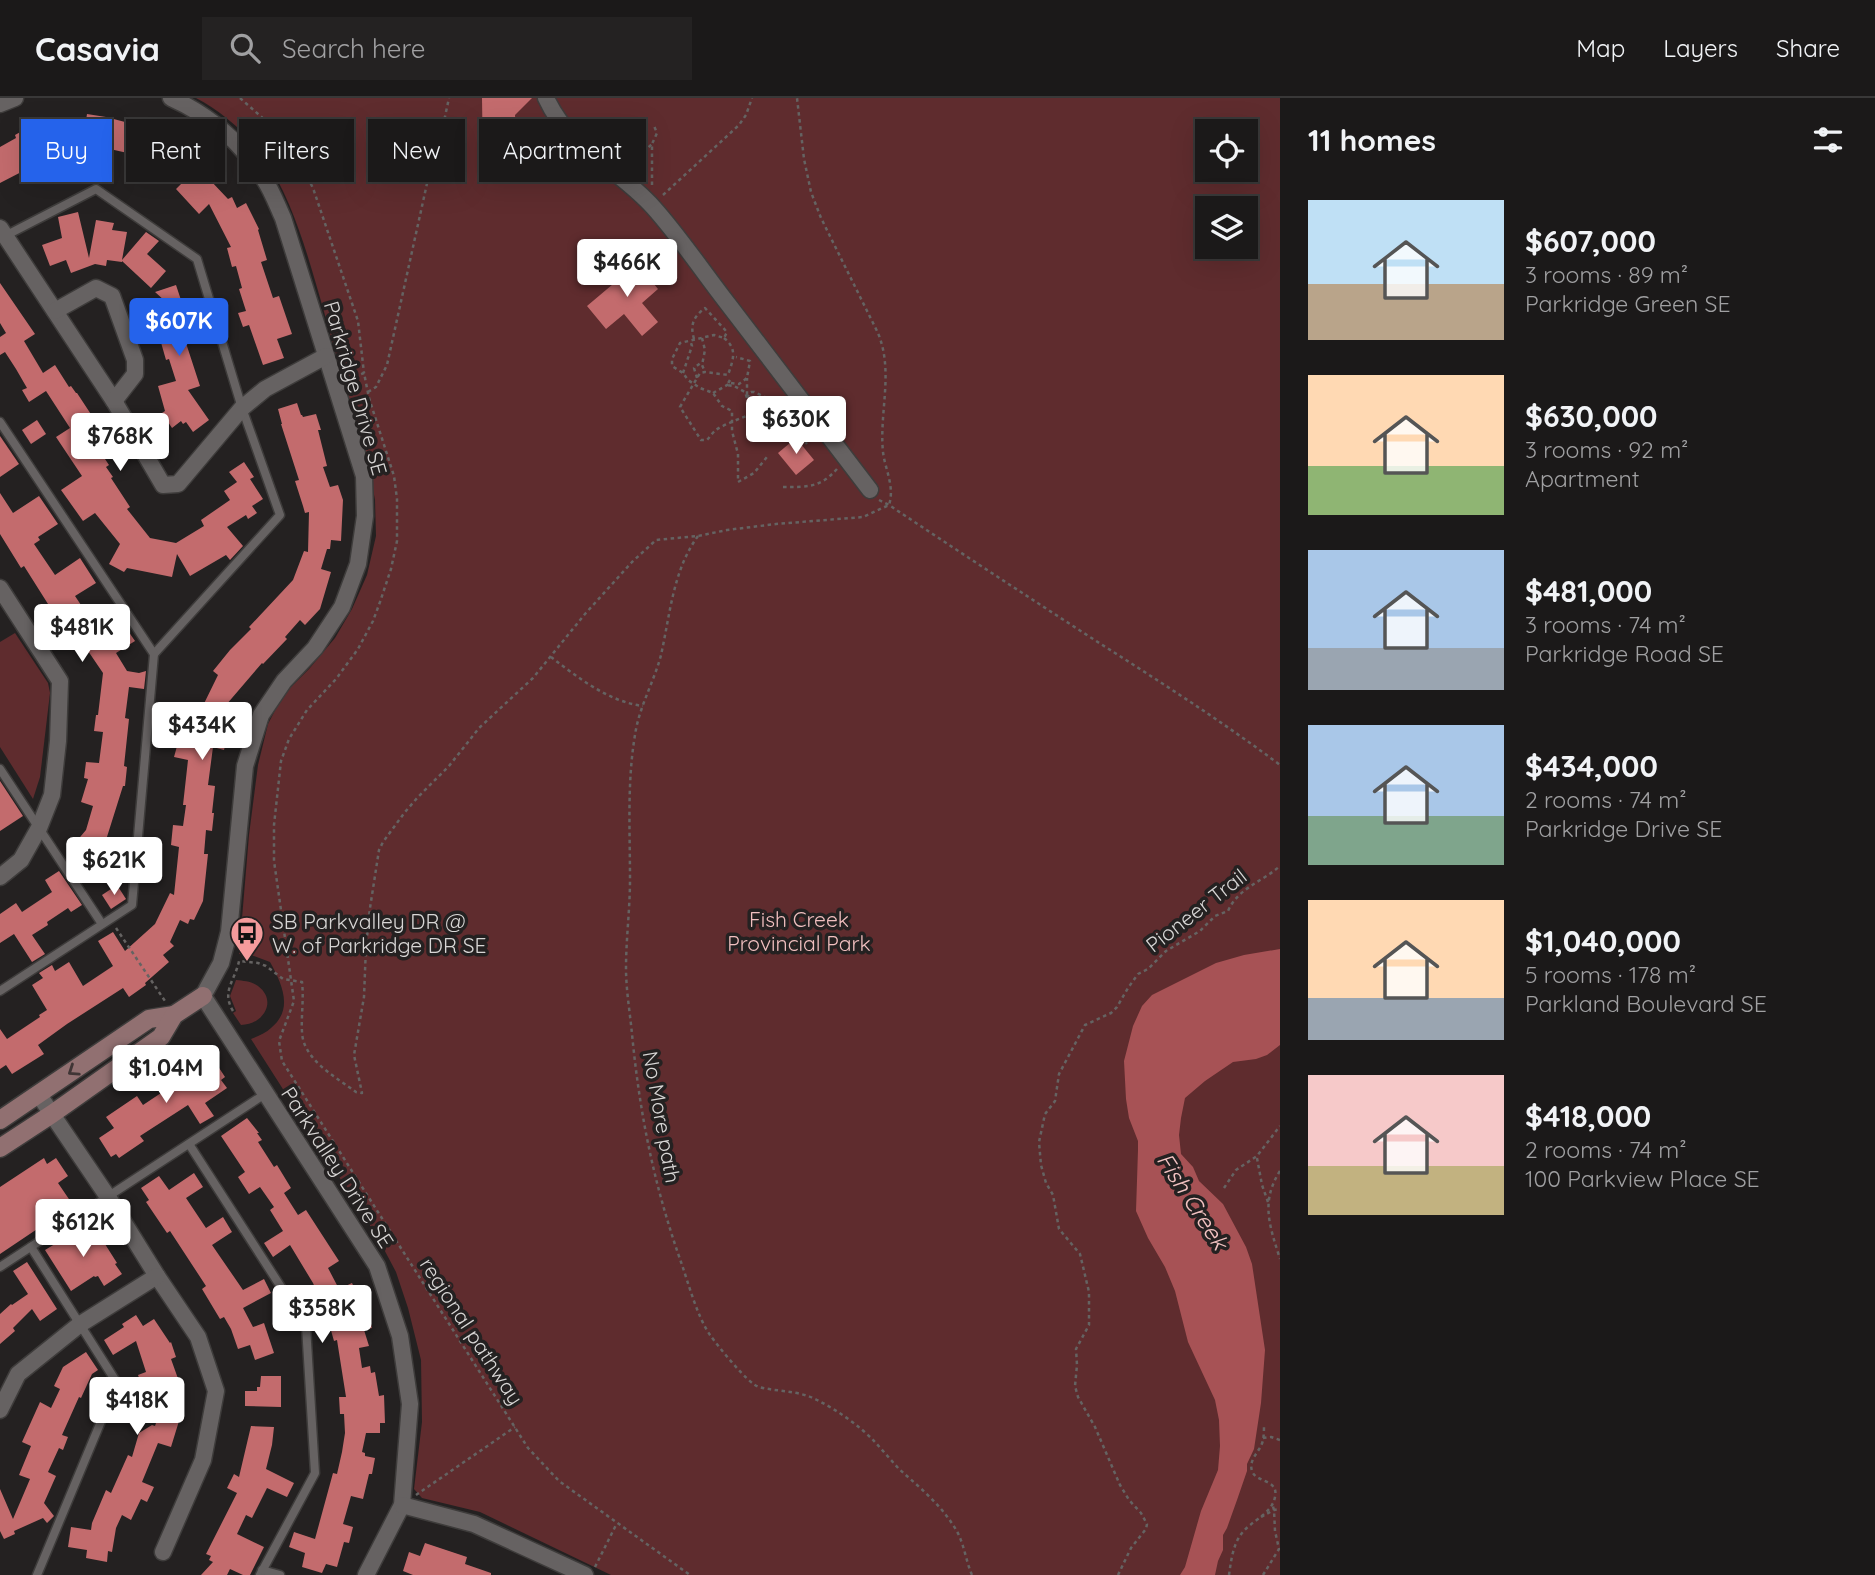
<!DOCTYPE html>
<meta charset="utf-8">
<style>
:root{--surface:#1b1919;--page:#242222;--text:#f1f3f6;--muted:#a0a0a2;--line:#393838;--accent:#2563eb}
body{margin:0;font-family:Quicksand,sans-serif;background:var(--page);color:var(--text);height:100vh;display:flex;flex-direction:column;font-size:26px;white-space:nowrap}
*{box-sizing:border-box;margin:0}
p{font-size:23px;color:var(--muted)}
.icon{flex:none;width:38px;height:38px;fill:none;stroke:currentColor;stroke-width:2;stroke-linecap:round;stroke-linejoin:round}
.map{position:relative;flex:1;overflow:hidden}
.details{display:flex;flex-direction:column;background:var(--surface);width:595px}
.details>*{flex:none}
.hud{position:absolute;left:21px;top:21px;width:665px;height:63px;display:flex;gap:14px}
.buttons{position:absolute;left:1195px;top:21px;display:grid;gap:14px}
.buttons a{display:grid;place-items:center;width:63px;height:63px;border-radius:0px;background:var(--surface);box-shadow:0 7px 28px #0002,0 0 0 2px var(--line);font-size:35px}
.price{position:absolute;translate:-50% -60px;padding:0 16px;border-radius:7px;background:#fff;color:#222;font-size:23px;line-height:46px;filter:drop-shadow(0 2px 4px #0008)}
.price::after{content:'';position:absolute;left:50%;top:42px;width:21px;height:16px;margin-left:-10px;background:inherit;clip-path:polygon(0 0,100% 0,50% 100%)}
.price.on{background:var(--accent);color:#fff}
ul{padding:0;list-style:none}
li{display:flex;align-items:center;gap:21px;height:175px;padding:0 28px}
li span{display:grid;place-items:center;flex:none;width:196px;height:140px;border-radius:0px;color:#555}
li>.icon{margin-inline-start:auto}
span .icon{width:84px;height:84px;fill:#fffc;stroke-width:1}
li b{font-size:30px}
h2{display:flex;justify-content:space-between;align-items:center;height:84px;padding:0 28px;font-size:30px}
.chip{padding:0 24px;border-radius:0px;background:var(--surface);box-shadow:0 7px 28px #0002,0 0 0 2px var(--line);font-size:24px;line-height:63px}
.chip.on{background:var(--accent);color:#fff}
header{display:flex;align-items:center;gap:42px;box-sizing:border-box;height:98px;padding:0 35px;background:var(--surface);border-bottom:2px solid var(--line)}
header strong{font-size:33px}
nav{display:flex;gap:38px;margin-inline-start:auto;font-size:24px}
.search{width:490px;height:63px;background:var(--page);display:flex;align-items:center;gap:18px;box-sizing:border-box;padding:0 24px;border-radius:0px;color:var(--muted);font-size:26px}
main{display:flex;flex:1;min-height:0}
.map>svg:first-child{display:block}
.green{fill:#5f2c2e;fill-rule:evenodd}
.water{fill:#a75255}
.building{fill:#c36b6d}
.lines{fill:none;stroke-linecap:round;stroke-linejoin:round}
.lane-casing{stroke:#3e3c3b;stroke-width:11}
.street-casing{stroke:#3e3c3b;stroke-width:19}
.secondary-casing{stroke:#3e3c3b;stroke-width:21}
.path{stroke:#656362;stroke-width:2.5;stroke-dasharray:3.5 3.5;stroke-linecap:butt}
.lane{stroke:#666262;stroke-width:8}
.street{stroke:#666262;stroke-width:16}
.secondary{stroke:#917071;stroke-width:18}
.oneway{stroke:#3f3535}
.labels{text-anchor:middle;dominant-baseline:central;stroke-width:7;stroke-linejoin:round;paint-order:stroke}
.street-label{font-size:21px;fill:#d8d6d5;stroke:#242121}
.park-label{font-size:21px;fill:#f1bfbf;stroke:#242121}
.poi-label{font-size:21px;fill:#d8d6d5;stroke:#242121;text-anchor:start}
.water-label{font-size:23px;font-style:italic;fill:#f5c4c3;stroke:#242121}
</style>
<header>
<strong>Casavia</strong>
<div class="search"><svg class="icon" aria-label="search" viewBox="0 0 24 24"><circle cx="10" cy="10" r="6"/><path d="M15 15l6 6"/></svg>Search here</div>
<nav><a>Map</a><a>Layers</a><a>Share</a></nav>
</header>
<main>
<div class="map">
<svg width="1280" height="1477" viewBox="0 0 1280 1477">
<rect width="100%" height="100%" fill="#242121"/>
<g class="green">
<path d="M196,0H1280V1477H611L480,1414L422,1400L414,1391L422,1324L421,1262L408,1210L396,1174L378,1140L251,941C258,938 266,935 271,930C294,911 282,886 270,864L254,858L239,856L249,737L258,667L268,626L283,597L309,571L335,540L352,511L367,477L376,438L375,402L370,375C354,320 338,265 323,210C309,162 293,101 264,60C249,37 220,12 196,0ZM1208,33H1246V72H1208ZM1208,110H1246V149H1208Z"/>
<path d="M15,535L48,585L50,595L40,679L33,701L0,649V544Z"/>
<path d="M236,882C244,883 251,883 258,888C278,903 263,927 241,927L233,915L236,913L230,898Z"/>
</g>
<path class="water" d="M1280,851V947L1267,957L1256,961L1233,964L1205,983L1185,1000L1181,1020L1179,1037L1181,1056L1193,1069L1199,1083L1223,1106L1246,1149L1252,1166L1265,1252L1261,1305L1254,1351L1247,1366V1373L1237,1402L1227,1430L1223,1437V1452L1218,1463L1215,1477H1180L1185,1469L1201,1413L1218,1372L1220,1348L1219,1322L1215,1302L1188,1244L1175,1193L1165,1169L1148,1140L1136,1113L1138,1052V1043L1129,1020L1126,1001L1124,963L1133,928L1142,908L1152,897L1216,865L1244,857Z"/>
<g class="building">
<path d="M482,0H532L515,17L516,33L483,68Z"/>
<path d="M87,16L106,19L163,34L207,57L221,72L210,82L228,101L232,99L237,110L246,105L259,131L258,132L267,162L261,164L273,200L279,198L292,236L277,241L284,260L263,267L249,227L243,229L238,215L246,213L239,191L242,190L236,168L232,169L227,150L231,149L209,106L199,116L176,91L183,84L159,70L163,63L101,49V54L90,53L89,58L68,56L70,29H85Z"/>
<path d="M51,26L68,58L35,76L31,69L0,85V49L16,40L15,37L31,28L34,35Z"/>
<path d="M78,114L89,160L96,122L114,125L112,132L127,134L122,162L146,134L159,143L147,156L166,173L151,190L122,163V164L107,162L106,168L95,166L71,175L66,162L50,168L42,147L62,140L58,119Z"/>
<path d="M631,158L658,191L642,205L658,224L642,238L624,216L606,231L587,208L619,181L613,174Z"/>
<path d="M0,185L35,236L24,243L43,275L55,267L69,289L71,288L76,295H77L100,330L89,337L109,367L106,369L113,379L111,380L130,409L127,411L150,440L176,445L204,428L201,422L230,402L224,393L237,384L229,374L244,364L254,379L250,381L263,401L252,408L257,415L248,421L246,417L227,429L243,448L230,462L226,457L190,478L177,456L172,479L127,470L124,474L109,466L120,446L95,415L83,423L61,392L82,378L56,339L70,330L46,293L29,304L22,292L27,290L16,271L5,254L0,257V239L6,235L0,225Z"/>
<path d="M176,187L187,220L206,214L212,234L185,242L200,288L188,292L209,322L193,334L186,324L183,326L181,323L172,330L162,315L165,313L158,288L176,283L169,261L166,262L156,227L152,228L147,212L157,209L156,206L165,203L155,194Z"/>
<path d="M297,305L301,317H302L303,319L316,316L321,332H318L327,368L323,369L330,389L338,387L343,402L341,443L331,442L330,451H327L321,471L331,474L320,511L305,527L300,522L285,539L287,541L263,566L262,565L226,607L239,613L228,637L224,652L213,649L208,687L215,688L212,715H214L212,733L206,732L204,756H208L203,803L194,822L190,821L188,826L180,822L170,844L174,848L163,857L169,864L145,885L146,887L129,899L123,890L67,926L38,947L44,956L12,976L6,967L0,971V931L7,941L40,919L39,917L47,912L32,887L43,880L39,875L52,867L55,873L69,864L83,888L113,868L98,843L113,834L125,853L155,826L170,795L174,797L179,749L171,747L173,727L183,728L186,707H183L188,662L174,659L184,623L194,626L218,577L213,573L230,552L251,531L249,529L293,482L304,453L308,454L309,414L305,415L303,408L295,383L299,382L281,326H282L278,311Z"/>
<path d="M37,322L46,336L31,346L22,332Z"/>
<path d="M0,338L19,366L0,379Z"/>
<path d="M796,340L814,362L796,377L778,355Z"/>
<path d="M0,395L13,415L39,398L58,426L38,439L40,442L34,446L55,477L80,460L96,485L75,498L95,528L115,514L135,543L116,555L127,573L139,575L146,573L144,591L129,589L125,620L129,621L124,668L127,669L125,688H123L106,742L109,744L92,767L70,751L86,732L93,708L81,704L88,681L84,680L86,664L99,665L103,634L94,633L96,617H98L103,575L86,550L84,551L77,540L72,544L24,468L21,470L0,436Z"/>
<path d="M0,683L23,718L0,733Z"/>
<path d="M59,773L82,807L71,814L68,810L47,824L48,827L32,837L45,856L32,864L14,836L0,845V816L16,805L22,814L52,794L45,782Z"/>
<path d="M117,787L126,801L111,811L102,797Z"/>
<path d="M206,950L225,979L221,982L227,990L205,1005L214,1018L200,1026L188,1007L140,1038L144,1043L119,1060L116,1056L111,1059L99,1040L114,1030L106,1019L137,998L143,1007L161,995L158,990L195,966L191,960Z"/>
<path d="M247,1020L259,1035H257L262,1042L258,1044L274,1069L277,1067L291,1090L284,1095L298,1117L306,1112L339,1163L328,1170L339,1191L352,1185L365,1213H367L372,1230L364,1232L369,1248L359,1250L362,1270L370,1268L371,1275L375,1274L379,1298L384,1297L385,1325H380V1335H366L362,1354L365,1355V1358L375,1360L372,1376H369L363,1401L351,1398L343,1426L353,1429L349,1445L344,1444L337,1469L326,1466L322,1475L302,1469L305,1455L289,1449L294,1434L315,1441L333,1375L337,1376L342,1354L345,1335L344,1316H340L339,1299H346L337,1242L334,1243L326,1215L313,1185L290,1147L273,1159L264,1145L283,1133L270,1112L274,1109L260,1089L249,1096L238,1079L245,1074L221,1038Z"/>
<path d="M44,1060L47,1066L56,1060L68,1078L58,1085L73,1107L0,1156V1089Z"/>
<path d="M194,1075L203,1089L186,1100L206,1130L223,1119L232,1134L212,1147L243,1192L264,1181L271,1195L243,1210L253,1229L264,1225L274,1255L255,1262L250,1247L238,1251L231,1231L224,1219L220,1221L202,1191L206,1188L170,1133L167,1135L146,1104L149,1102L141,1090L159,1078L169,1092Z"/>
<path d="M88,1126L95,1137L98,1135L117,1165L115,1166L122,1176L104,1188L98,1178L95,1179L94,1178L71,1193L45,1152Z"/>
<path d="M27,1164L57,1211L40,1223L32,1211L13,1230L15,1233L0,1246V1216L11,1206L12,1207L28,1196L13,1173Z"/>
<path d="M136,1217L143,1228L154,1221L170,1245L171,1244L176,1259L171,1261L181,1289H182L183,1323H179L171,1349L158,1345L142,1384L154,1389L147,1404L141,1401L131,1422L122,1417L116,1430L112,1454L108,1453L107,1464L86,1460L87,1452L68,1449L71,1429L91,1432L92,1425L106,1392L111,1395L128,1357L132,1359L139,1335L152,1327L155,1328L156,1325L154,1284L142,1288L138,1277L146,1274L136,1243L113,1257L104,1242L124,1229L122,1226Z"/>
<path d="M86,1254L98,1272L92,1276L81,1300L79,1299L62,1337L68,1339L63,1352L59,1350L48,1374L56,1378L44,1405L54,1418L47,1425L43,1420L14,1433L15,1436L4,1441L0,1433V1391L13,1421L30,1381L19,1377L31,1348L22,1344L40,1304L51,1310L60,1291L54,1288L63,1269Z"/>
<path d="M261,1278H281V1309L245,1308V1293H257V1289H260Z"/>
<path d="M251,1328L274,1329L272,1347L266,1371L294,1385L287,1399L267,1390L252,1420L246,1417L237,1436L264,1449L250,1477H243L230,1471L227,1477H201L213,1464L209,1462L211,1458L206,1456L237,1395L227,1390L234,1376L239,1379Z"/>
<path d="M425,1445L467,1459L465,1466L491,1475V1477H413L403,1473L409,1454L420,1458Z"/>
</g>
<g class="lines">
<defs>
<g id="lane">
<path d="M3,139L96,91L197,161L242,310L280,417L154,556"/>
<path d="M0,324L154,556L132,807L0,893"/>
<path d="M0,671L102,826"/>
<path d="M189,1046L306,1228L315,1375L260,1477"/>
<path d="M31,1149L117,1285L37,1477"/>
<path d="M0,1169L265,996"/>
<path d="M262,1472L280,1477"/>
</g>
<g id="street">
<path d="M171,0C209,17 242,45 264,81C272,93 277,107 283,120L364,378L365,418L358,466L342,509L315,550L284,583L261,617L245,668L229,834L221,865L203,898L377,1168L400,1238L410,1306L402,1407L366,1477"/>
<path d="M546,0C570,52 617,69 653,109C680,139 703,174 728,206C775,268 823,330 870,392"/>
<path d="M0,6L15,0"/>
<path d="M0,130L114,303L163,387L178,386L242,310L265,291L326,258"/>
<path d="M55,213L96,190L112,198L135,262V276L114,303"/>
<path d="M0,490L60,583L58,643L52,697L39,730L21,762L0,779"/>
<path d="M39,997L108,1099L157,1178L198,1239L216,1293L203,1362L163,1454"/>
<path d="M0,1312L18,1276L79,1227L157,1178"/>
<path d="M402,1407L474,1426L585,1477"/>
</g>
<g id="secondary">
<path d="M0,1022L149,921L174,917"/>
<path d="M0,1050L52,1016L161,939L174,917L203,898"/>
</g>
</defs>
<use href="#lane" class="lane-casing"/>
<use href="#street" class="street-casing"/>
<use href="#secondary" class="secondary-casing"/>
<g class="path">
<path d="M240,0L266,23L286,47L301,67L313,90L358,223L364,275"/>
<path d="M628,68L652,46"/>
<path d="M652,87V46L657,35L654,28"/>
<path d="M663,97L739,27L746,17L752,0"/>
<circle cx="659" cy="165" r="4"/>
<path d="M645,176L656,168"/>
<path d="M702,240L705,252L702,267L705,274"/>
<path d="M724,240C738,251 733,262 728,277L705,274L700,275L680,309L701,342H707C710,339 712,335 715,333C719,328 745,319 753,315C749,308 744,301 751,294H754L787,309"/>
<path d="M694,241C690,227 693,219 705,210L727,234L724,240L714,237L680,245L672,261V268L683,275L688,282L700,290L713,295L722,308L732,313V333L738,356V384L754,375L767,359"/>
<path d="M683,275L692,248L690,242"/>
<path d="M697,280L694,270L702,264"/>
<path d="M348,281L364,275L369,300L394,378L397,401V443L391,471L380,504L373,523L358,551L336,581L307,612L289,641L281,663L274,727V763L294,903L279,943L282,963L528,1350L559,1383L690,1477"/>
<path d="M730,282L727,287L734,288L745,294L747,300V280"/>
<path d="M731,285L739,286L747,280L750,263L736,259"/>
<path d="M368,294L376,289L387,267L428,81L438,51L449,0"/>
<path d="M713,295L729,286"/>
<path d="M753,315L758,324"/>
<path d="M800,325L801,339L807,346"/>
<path d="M783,389C807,389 820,390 837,371"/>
<path d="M879,402L889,407C955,451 1022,495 1090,539C1154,580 1219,621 1280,667"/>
<path d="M698,438C673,472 670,517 661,557C654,584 639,609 635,637C627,684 630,733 630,781C630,811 626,841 626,870C626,892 630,915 632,936C640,1018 654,1087 681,1164C689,1187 697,1218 710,1237C718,1248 748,1286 759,1289C778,1294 798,1292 817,1302C837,1312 860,1328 875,1344C883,1353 891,1362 899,1371C918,1388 939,1405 953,1427C964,1442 965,1461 972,1477"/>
<path d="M551,559C577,579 609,604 643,608"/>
<path d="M116,830L165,903"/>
<path d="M233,913C221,893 235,883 239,863L258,865L266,868L283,881L302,884C304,901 301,918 302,934C303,962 336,979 356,994L362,995L354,957L364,899L366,848L370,810L379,752L383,744L405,714L418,699L449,668L479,630L533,580L585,516L632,464L656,442L698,438L727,432L776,426L863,419L889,407C895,389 885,371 883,354C879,314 894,274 878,235L821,120L811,94L804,61L797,0"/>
<path d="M1257,1060L1262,1087L1268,1104"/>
<path d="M1280,1073C1260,1104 1270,1129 1280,1161"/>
<path d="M1224,1090L1236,1072L1257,1058L1280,1028"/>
<path d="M1263,1340L1271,1339L1280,1342"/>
<path d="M416,1397L515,1329"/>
<path d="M1261,1419L1274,1412L1280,1411"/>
<path d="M595,1469L617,1425"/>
<path d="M1118,1477L1131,1450L1146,1431L1147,1426L1141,1415L1129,1402L1120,1387L1095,1329L1078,1299L1075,1288L1077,1267L1076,1251L1089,1227V1194L1080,1156L1059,1131L1053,1097L1046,1085L1041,1067L1039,1044L1045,1016L1055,1003L1059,976L1085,927L1111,915L1117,909L1128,890L1138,876L1148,871L1166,853L1200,833L1215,818L1228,813C1238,790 1262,784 1280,768"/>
<path d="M1229,1477C1231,1463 1233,1446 1242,1435C1251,1423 1272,1416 1275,1399C1279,1381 1256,1385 1252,1373C1248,1361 1261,1353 1263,1342C1264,1337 1264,1331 1264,1326"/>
<path d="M1263,1477L1279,1451L1275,1433L1274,1412L1272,1405"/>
</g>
<use href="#lane" class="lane"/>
<use href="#street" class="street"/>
<use href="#secondary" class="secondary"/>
</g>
<defs><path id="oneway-chevron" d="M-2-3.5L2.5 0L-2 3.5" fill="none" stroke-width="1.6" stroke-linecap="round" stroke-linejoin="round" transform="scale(1.75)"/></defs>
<use class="oneway" href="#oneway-chevron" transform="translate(73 973) rotate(146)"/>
<defs>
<symbol id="bus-pin" viewBox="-11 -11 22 30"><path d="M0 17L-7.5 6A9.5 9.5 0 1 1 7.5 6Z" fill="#f59b9c" stroke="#242121"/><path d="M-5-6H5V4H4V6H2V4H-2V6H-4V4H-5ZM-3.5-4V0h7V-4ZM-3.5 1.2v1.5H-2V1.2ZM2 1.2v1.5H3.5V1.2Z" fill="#111"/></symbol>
</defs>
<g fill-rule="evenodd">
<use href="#bus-pin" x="228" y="816" width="38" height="52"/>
</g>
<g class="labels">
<g class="street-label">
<text transform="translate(356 290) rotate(74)">Parkridge Drive SE</text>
<text transform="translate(1196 812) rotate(-38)">Pioneer Trail</text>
<text transform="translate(662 1019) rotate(80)">No More path</text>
<text transform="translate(338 1069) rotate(57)">Parkvalley Drive SE</text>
<text transform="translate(472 1233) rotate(57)">regional pathway</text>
</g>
<g class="park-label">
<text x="799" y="821">Fish Creek<tspan x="799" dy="24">Provincial Park</tspan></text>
</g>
<g class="poi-label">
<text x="272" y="823">SB Parkvalley DR @<tspan x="272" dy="24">W. of Parkridge DR SE</tspan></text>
</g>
<g class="water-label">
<text transform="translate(1193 1103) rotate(57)">Fish Creek</text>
</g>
</g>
</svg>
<div class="buttons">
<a><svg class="icon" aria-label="locate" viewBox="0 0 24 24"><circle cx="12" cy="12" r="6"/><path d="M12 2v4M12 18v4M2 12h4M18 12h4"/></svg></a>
<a><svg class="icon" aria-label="layers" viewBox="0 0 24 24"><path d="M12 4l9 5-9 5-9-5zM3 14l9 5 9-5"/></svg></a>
</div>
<b class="price" style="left:627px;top:201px">$466K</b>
<b class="price on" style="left:179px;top:260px">$607K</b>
<b class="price" style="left:796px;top:358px">$630K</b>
<b class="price" style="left:120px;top:375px">$768K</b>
<b class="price" style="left:82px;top:566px">$481K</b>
<b class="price" style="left:202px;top:664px">$434K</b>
<b class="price" style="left:114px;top:799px">$621K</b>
<b class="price" style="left:166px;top:1007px">$1.04M</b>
<b class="price" style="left:83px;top:1161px">$612K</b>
<b class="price" style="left:322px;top:1247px">$358K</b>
<b class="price" style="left:137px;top:1339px">$418K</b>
<div class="hud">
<a class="chip on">Buy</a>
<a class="chip">Rent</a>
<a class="chip">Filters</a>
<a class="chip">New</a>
<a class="chip">Apartment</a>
</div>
</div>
<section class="details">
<h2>11 homes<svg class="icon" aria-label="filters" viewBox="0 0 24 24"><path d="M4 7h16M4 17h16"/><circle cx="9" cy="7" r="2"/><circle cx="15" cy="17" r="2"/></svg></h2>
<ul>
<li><span style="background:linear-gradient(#bfe0f5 60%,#b9a48a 0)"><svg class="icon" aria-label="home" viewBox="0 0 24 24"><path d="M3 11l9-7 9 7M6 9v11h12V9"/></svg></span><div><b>$607,000</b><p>3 rooms · 89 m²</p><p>Parkridge Green SE</p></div></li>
<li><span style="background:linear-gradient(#ffd9b3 65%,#8fb573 0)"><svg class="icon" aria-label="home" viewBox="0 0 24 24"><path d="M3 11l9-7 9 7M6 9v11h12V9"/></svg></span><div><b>$630,000</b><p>3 rooms · 92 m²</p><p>Apartment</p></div></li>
<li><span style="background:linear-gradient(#a9c7e8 70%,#9aa5b1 0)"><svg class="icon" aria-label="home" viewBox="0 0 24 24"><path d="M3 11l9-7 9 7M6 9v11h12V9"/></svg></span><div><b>$481,000</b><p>3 rooms · 74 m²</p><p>Parkridge Road SE</p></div></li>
<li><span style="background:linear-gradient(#a9c7e8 65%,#7fa58c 0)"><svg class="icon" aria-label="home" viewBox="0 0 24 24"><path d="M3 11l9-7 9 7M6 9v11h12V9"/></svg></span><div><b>$434,000</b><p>2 rooms · 74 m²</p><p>Parkridge Drive SE</p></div></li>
<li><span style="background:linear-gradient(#ffd9b3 70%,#9aa5b1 0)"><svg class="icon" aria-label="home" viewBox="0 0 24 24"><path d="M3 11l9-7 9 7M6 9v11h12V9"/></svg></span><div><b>$1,040,000</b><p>5 rooms · 178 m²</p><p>Parkland Boulevard SE</p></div></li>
<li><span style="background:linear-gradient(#f6c9c9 65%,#c2b280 0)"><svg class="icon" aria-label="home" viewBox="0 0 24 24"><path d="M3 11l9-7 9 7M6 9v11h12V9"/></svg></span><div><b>$418,000</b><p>2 rooms · 74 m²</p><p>100 Parkview Place SE</p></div></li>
</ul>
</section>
</main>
